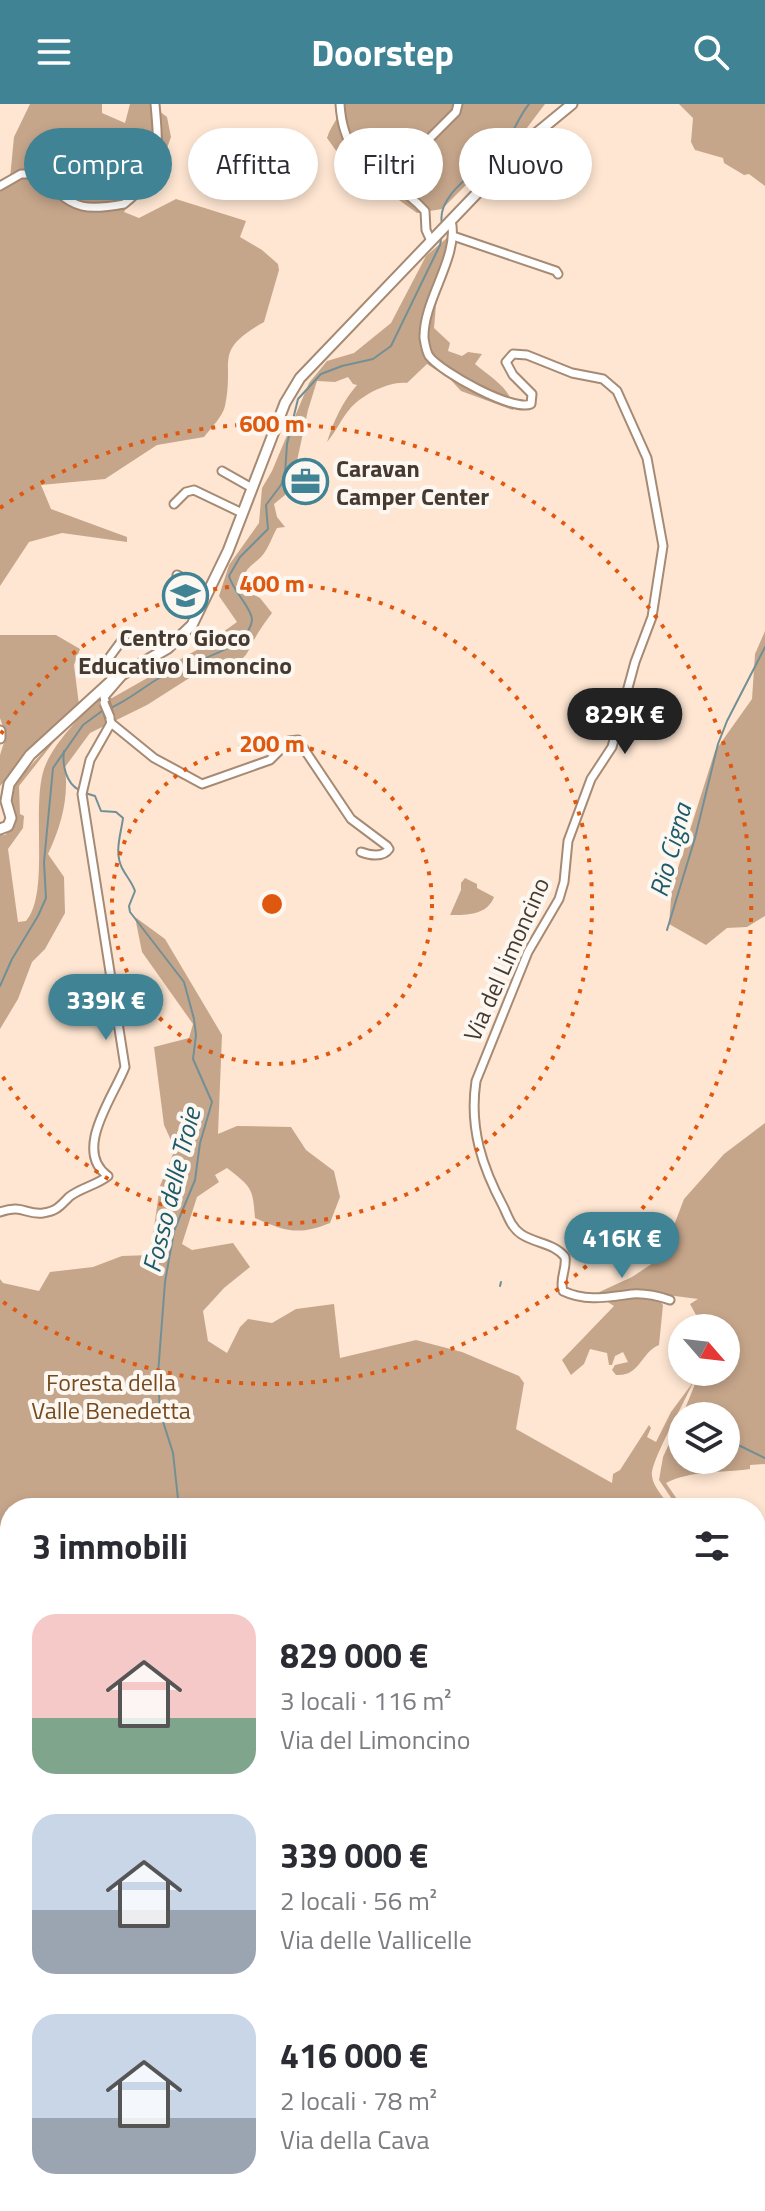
<!DOCTYPE html>
<html lang="it">
<meta charset="utf-8">
<style>
:root{--surface:#fff;--page:#f7f7f7;--text:#2b2b33;--muted:#7c7c81;--accent:#408394}
body{margin:0;font-family:"Titillium Web",sans-serif;background:var(--page);color:var(--text);height:100vh;display:flex;flex-direction:column;font-size:30px;white-space:nowrap}
*{box-sizing:border-box;margin:0}
p{font-size:26px;color:var(--muted)}
.icon{flex:none;width:44px;height:44px;fill:none;stroke:currentColor;stroke-width:2;stroke-linecap:round;stroke-linejoin:round}
.map{position:relative;flex:1;overflow:hidden}
.drawer{position:absolute;left:0px;top:1394px;width:766px;height:714px;display:flex;flex-direction:column;background:var(--surface);border-radius:32px 32px 0 0;box-shadow:0 4px 12px #0003}
.drawer>*{flex:none}
.banner{position:absolute;left:24px;top:24px;width:718px;height:72px;display:flex;gap:16px}
.needle{width:52px;rotate:118deg}
.fabs{position:absolute;left:668px;top:1210px;display:grid;gap:16px}
.fabs a{display:grid;place-items:center;width:72px;height:72px;border-radius:50%;background:var(--surface);box-shadow:0 4px 12px #0003;font-size:40px}
.price{position:absolute;translate:-50% -68px;padding:0 18px;border-radius:28px;background:var(--accent);color:#fff;font-size:26px;line-height:52px;filter:drop-shadow(0 2px 4px #0008)}
.price::after{content:'';position:absolute;left:50%;top:48px;width:24px;height:18px;margin-left:-12px;background:inherit;clip-path:polygon(0 0,100% 0,50% 100%)}
.price.active{background:#222;color:#fff}
ul{padding:0;list-style:none}
li{display:flex;align-items:center;gap:24px;height:200px;padding:0 32px}
li span{display:grid;place-items:center;flex:none;width:224px;height:160px;border-radius:24px;color:#555}
li>.icon{margin-inline-start:auto}
span .icon{width:96px;height:96px;fill:#fffc;stroke-width:1}
li b{font-size:34px}
h2{display:flex;justify-content:space-between;align-items:center;height:96px;padding:0 32px;font-size:34px}
.tag{padding:0 28px;border-radius:36px;background:var(--surface);box-shadow:0 4px 12px #0003;font-size:28px;line-height:72px}
.tag.active{background:var(--accent);color:#fff}
header{display:flex;justify-content:space-between;align-items:center;height:104px;padding:0 32px;background:var(--accent);color:#fff;font-size:36px;font-weight:700}
.map>svg:first-child{display:block}
.built{fill:#fdd9bb}
.forest{fill:#c6a68b}
.lines{fill:none;stroke-linecap:round;stroke-linejoin:round}
.stream{stroke:#738f96;stroke-width:2}
.minor-casing{stroke:#a68a73;stroke-width:11}
.major-casing{stroke:#a68a73;stroke-width:13}
.minor{stroke:#fff;stroke-width:7}
.major{stroke:#fff;stroke-width:9}
.minor-bridge-casing{stroke:#a68a73;stroke-width:11;stroke-linecap:butt}
.minor-bridge{stroke:#fff;stroke-width:7}
.ring{fill:none;stroke:#e0570e;stroke-width:4;stroke-dasharray:4 8}
.labels{text-anchor:middle;dominant-baseline:central;stroke-width:8;stroke-linejoin:round;paint-order:stroke}
.poi-label{font-size:24px;font-weight:bold;fill:#463a30;stroke:#fdf7f2;text-anchor:start}
.street-label{font-size:24px;fill:#463a30;stroke:#fdf7f2}
.park-label{font-size:24px;fill:#764a1f;stroke:#fdf7f2}
.water-label{font-size:26px;font-style:italic;fill:#1c5b69;stroke:#fdf7f2}
.centre{fill:#e0570e;stroke:#fdf7f2;stroke-width:4}
.ring-label{font-size:24px;text-anchor:middle;font-weight:bold;fill:#e0570e;stroke:#fdf7f2;stroke-width:8;stroke-linejoin:round;paint-order:stroke}
</style>
<header><svg class="icon" aria-label="menu" viewBox="0 0 24 24"><path d="M4 6h16M4 12h16M4 18h16"/></svg>Doorstep<svg class="icon" aria-label="search" viewBox="0 0 24 24"><circle cx="10" cy="10" r="6"/><path d="M15 15l6 6"/></svg></header>
<div class="map">
<svg width="765" height="2107" viewBox="0 0 765 2107">
<rect width="100%" height="100%" fill="#fee6d2"/>
<path class="built" d="M176,475L204,489L195,507L167,492Z"/>
<g class="forest">
<path d="M30,0H102V9L125,19L130,0H150L167,13L171,33L155,77L130,97L124,108L139,114L176,95L246,117L240,133L262,146L278,160L279,166L264,218C212,248 235,254 225,302C223,312 211,324 204,333L157,341L105,375L41,381L51,405L127,433V438L62,429L29,438L0,482V87L10,74L14,33Z"/>
<path d="M343,0H545L508,49L466,81L442,105L417,109L342,55L327,34C331,21 340,13 343,0Z"/>
<path d="M679,0H765V82L749,70L744,71L724,59L723,54L695,46L691,38L693,14Z"/>
<path d="M449,132L439,169L441,184L436,201L434,224L450,239L448,247L462,252L468,248L482,250L475,260C489,272 514,286 513,306L461,287L450,275L427,260L407,279C389,277 361,291 349,306C341,315 336,328 327,338C334,316 343,297 357,281L353,280L348,273L335,278L317,277L308,306L292,380L285,391L274,400L277,413L285,423L277,424C272,433 268,446 261,453C247,466 244,464 243,485L260,494L272,509C265,518 258,528 253,538C244,557 239,562 216,557L147,601L90,629L65,663C69,695 61,722 48,750L64,773L65,809L45,845L32,858L18,895L0,925V730L5,731L16,719L10,691L15,679L68,620L19,682L20,710L24,712L23,724L8,745L18,818L26,817C50,790 31,704 44,665C54,637 82,612 101,591L112,594L202,543L237,518L219,492L229,461L259,419L262,384L272,367L309,279L327,257L354,249L391,219L426,152Z"/>
<path d="M765,527V812L747,823L727,824L706,841L669,820L672,783L715,647L752,595L755,550Z"/>
<path d="M0,531H56L80,545L74,561L79,601L0,682V651L6,632L0,614Z"/>
<path d="M465,774L477,780V784L494,793C487,811 468,811 450,811L461,786V779Z"/>
<path d="M135,813L165,835L222,931L218,1030L237,1022L291,1023L306,1046L334,1067L340,1093L330,1119C299,1132 284,1127 255,1114C253,1083 251,1083 227,1064L215,1071L219,1078L197,1093L182,1140L192,1146L233,1139L250,1163L224,1184L203,1207L208,1237L227,1249L240,1223L248,1215L272,1219L296,1205L334,1200L340,1254L416,1236L462,1248L519,1272L524,1279L516,1325L612,1379L613,1370L620,1366L649,1321L651,1324L647,1333L656,1338L671,1308L691,1281L695,1268H697C690,1291 650,1356 652,1372C653,1383 665,1395 671,1404H10V2098H756V1912L760,1836L765,1824V2107H0V1175L3,1179L39,1187L50,1168L93,1163L122,1152L150,1151L160,1082L175,1045L164,1021L154,943L189,934L193,920L142,848Z"/>
<path d="M765,1019V1360L750,1361V1365C722,1369 691,1366 666,1379L683,1404H678L659,1376L663,1353L682,1312V1356H726V1312H682L700,1268H726V1224H703L690,1200L698,1195L652,1189L663,1201L659,1241C641,1248 640,1273 616,1271L612,1266L615,1261L628,1258L623,1248L615,1252L612,1261H609L607,1249L590,1245L584,1260L571,1271L562,1256L614,1202L595,1190L632,1173L662,1153L684,1095L724,1050Z"/>
<path d="M756,1439L765,1453V1492L756,1487Z"/>
<path d="M756,1582L762,1586L765,1594V1816L761,1820L756,1819V1652L759,1655C761,1643 753,1627 759,1617L756,1610Z"/>
</g>
<g class="lines">
<g class="stream">
<path d="M442,120C435,87 489,62 506,38C515,26 519,12 529,0"/>
<path d="M108,605C128,597 143,583 161,573C185,560 212,554 235,540C243,535 252,524 252,515C251,503 233,487 229,472L240,453L268,425L266,401L281,381L285,370L287,340L298,295L321,270L342,262L373,255L391,242L440,141L442,130"/>
<path d="M64,647C62,661 66,679 79,686"/>
<path d="M85,689L95,692L101,707L116,708L123,714C121,730 114,748 122,764C126,772 132,778 135,787L129,802L130,808L184,878L194,915L196,931L193,955L212,998L200,1039L195,1076L174,1127L165,1178L158,1270L160,1308L173,1349L179,1404"/>
<path d="M667,826L695,734L718,640L727,617L765,543"/>
<path d="M0,882L12,855L38,812L46,794L44,758L53,664L83,621L102,607"/>
<path d="M500,1182L501,1178"/>
<path d="M726,1335L765,1354"/>
<path d="M761,1744L765,1742"/>
</g>
<defs>
<g id="minor">
<path d="M340,0C344,67 387,65 425,107L426,126L431,137"/>
<path d="M0,82L21,70H30C75,94 65,111 124,100C162,70 159,44 155,0"/>
<path d="M401,85L416,48L456,8L458,0"/>
<path d="M451,116C460,153 423,195 424,234C425,240 426,247 429,252C441,268 513,308 531,300L532,290L513,271L506,258L513,250L527,251L572,269L603,275L617,287L647,354L663,442L652,513L635,558L612,643L591,675L568,737L564,778L559,795L528,848L476,977C469,1024 482,1063 504,1104C508,1113 512,1124 521,1130C536,1140 554,1139 565,1153C567,1165 559,1175 563,1187C586,1198 608,1193 632,1190C645,1189 658,1192 670,1196"/>
<path d="M453,132L556,167L558,170"/>
<path d="M222,367L252,384"/>
<path d="M174,400L186,388L194,386L242,409"/>
<path d="M177,471L209,487"/>
<path d="M127,567L123,563L108,562L106,558L128,528"/>
<path d="M111,619L154,654L202,680L270,656L289,637L298,636L351,715L387,742L389,745C383,754 369,751 361,748"/>
<path d="M0,1108C23,1100 25,1111 43,1109C57,1107 60,1102 69,1093C80,1084 97,1081 108,1072C72,1047 114,992 125,963L82,690L90,656L111,619L104,593L123,571"/>
</g>
<g id="major">
<path d="M0,627V634"/>
<path d="M0,725L8,722L11,714L6,697L9,680L30,651L111,577L168,544L192,521L228,447L285,299L300,274L527,37L572,0"/>
</g>
</defs>
<use href="#minor" class="minor-casing"/>
<use href="#major" class="major-casing"/>
<use href="#minor" class="minor"/>
<use href="#major" class="major"/>
<defs>
<path id="minor-bridge" d="M104,599L110,613"/>
</defs>
<use href="#minor-bridge" class="minor-bridge-casing"/>
<use href="#minor-bridge" class="minor-bridge"/>
</g>
<g class="ring">
<circle cx="272" cy="800" r="160"/>
<path d="M1 630A320 320 0 1 1 1 970"/>
<path d="M0 404A480 480 0 1 1 0 1196"/>
</g>
<defs>
<symbol id="office-ring" viewBox="-11 -11 22 22"><circle r="9.5" fill="#fdf7f2" stroke="#408394" stroke-width="1.5"/><path d="M-6-3h4V-5.5h4V-3h4V5H-6ZM-1-4.5V-3h2v-1.5ZM-6 0V1H6V0Z" fill="#408394"/></symbol>
<symbol id="school-ring" viewBox="-11 -11 22 22"><circle r="9.5" fill="#fdf7f2" stroke="#408394" stroke-width="1.5"/><path d="M0-5L7-2L0 1L-7-2ZM-4 1L0 2.5L4 1V4Q0 6-4 4Z" fill="#408394"/></symbol>
</defs>
<g fill-rule="evenodd">
<use href="#office-ring" x="280" y="352" width="51" height="51"/>
<use href="#school-ring" x="160" y="466" width="51" height="51"/>
</g>
<g class="labels">
<g class="poi-label">
<text x="336" y="364">Caravan<tspan x="336" dy="28">Camper Center</tspan></text>
<text x="185" y="533" text-anchor="middle">Centro Gioco<tspan x="185" dy="28">Educativo Limoncino</tspan></text>
</g>
<g class="street-label">
<text transform="translate(506 855) rotate(-66)">Via del Limoncino</text>
</g>
<g class="park-label">
<text x="111" y="1278">Foresta della<tspan x="111" dy="28">Valle Benedetta</tspan></text>
</g>
<g class="water-label">
<text transform="translate(670 746) rotate(-75)">Rio Cigna</text>
<text transform="translate(171 1086) rotate(-76)">Fosso delle Troie</text>
</g>
</g>
<circle cx="272" cy="800" r="12" class="centre"/>
<g class="ring-label">
<text x="272" y="328">600 m</text>
<text x="272" y="488">400 m</text>
<text x="272" y="648">200 m</text>
</g>
</svg>
<div class="fabs">
<a><svg class="needle" viewBox="-14 -14 28 28"><path d="M0-13l5 13h-10z" fill="#e53935"/><path d="M0 13l5-13h-10z" fill="#7c7c81"/></svg></a>
<a><svg class="icon" aria-label="layers" viewBox="0 0 24 24"><path d="M12 4l9 5-9 5-9-5zM3 14l9 5 9-5"/></svg></a>
</div>
<b class="price active" style="left:625px;top:652px">829K €</b>
<b class="price" style="left:106px;top:938px">339K €</b>
<b class="price" style="left:622px;top:1176px">416K €</b>
<div class="banner">
<a class="tag active">Compra</a>
<a class="tag">Affitta</a>
<a class="tag">Filtri</a>
<a class="tag">Nuovo</a>
</div>
<section class="drawer">
<h2>3 immobili<svg class="icon" aria-label="filters" viewBox="0 0 24 24"><path d="M4 7h16M4 17h16"/><circle cx="9" cy="7" r="2"/><circle cx="15" cy="17" r="2"/></svg></h2>
<ul>
<li><span style="background:linear-gradient(#f6c9c9 65%,#7fa58c 0)"><svg class="icon" aria-label="home" viewBox="0 0 24 24"><path d="M3 11l9-7 9 7M6 9v11h12V9"/></svg></span><div><b>829 000 €</b><p>3 locali · 116 m²</p><p>Via del Limoncino</p></div></li>
<li><span style="background:linear-gradient(#c9d6e8 60%,#9aa5b1 0)"><svg class="icon" aria-label="home" viewBox="0 0 24 24"><path d="M3 11l9-7 9 7M6 9v11h12V9"/></svg></span><div><b>339 000 €</b><p>2 locali · 56 m²</p><p>Via delle Vallicelle</p></div></li>
<li><span style="background:linear-gradient(#c9d6e8 65%,#9aa5b1 0)"><svg class="icon" aria-label="home" viewBox="0 0 24 24"><path d="M3 11l9-7 9 7M6 9v11h12V9"/></svg></span><div><b>416 000 €</b><p>2 locali · 78 m²</p><p>Via della Cava</p></div></li>
</ul>
</section>
</div>
